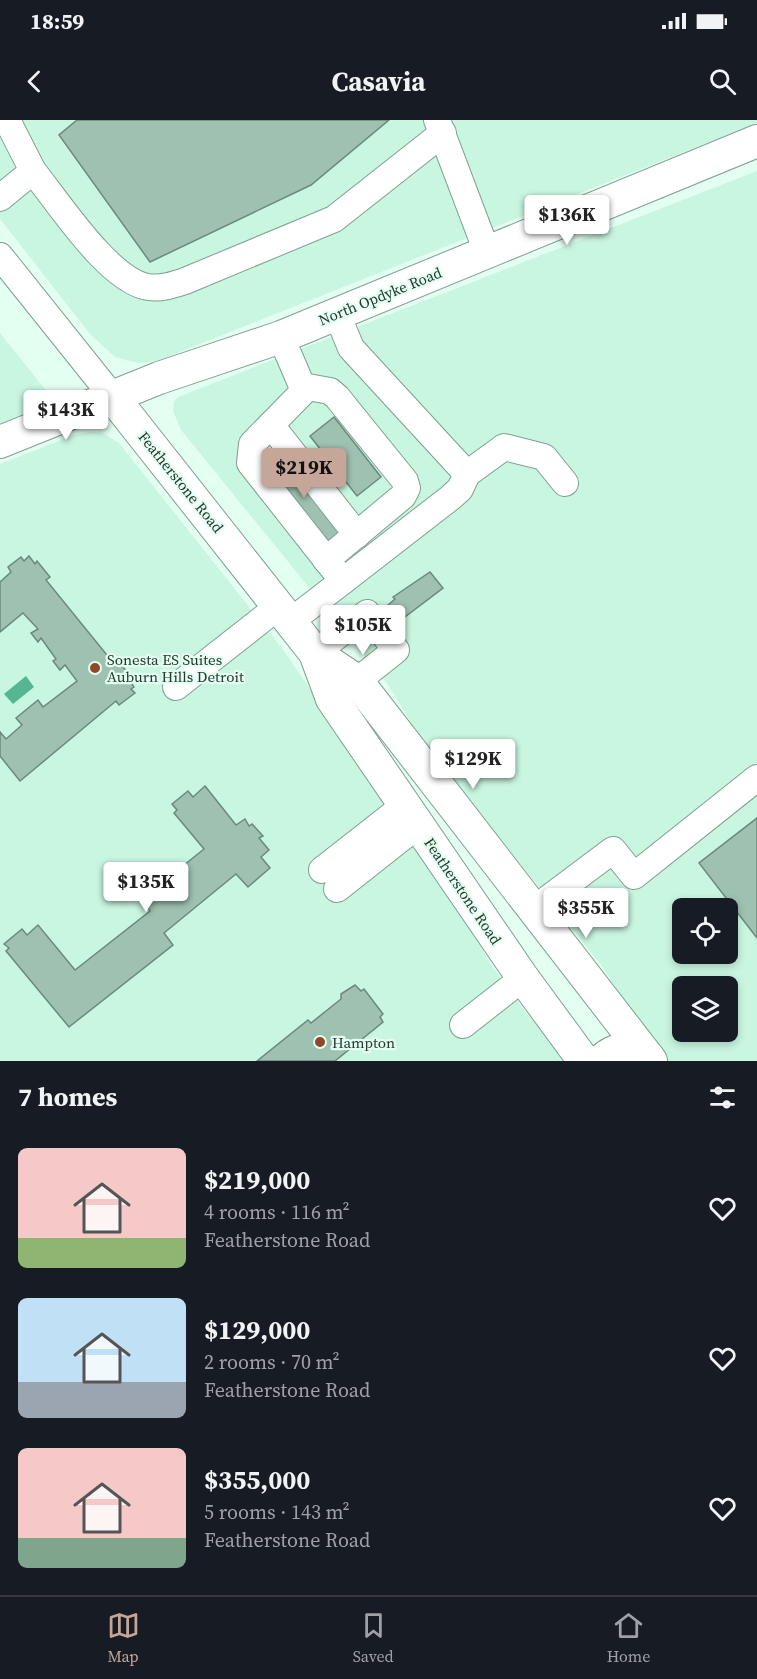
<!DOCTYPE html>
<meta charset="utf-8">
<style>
:root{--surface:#171b24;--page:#242831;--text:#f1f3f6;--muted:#9ea1a6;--line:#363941;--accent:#c5a698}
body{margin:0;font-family:"Source Serif 4",serif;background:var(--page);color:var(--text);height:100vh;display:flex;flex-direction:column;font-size:22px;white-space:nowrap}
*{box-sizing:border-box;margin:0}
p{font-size:20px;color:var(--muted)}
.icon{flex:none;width:33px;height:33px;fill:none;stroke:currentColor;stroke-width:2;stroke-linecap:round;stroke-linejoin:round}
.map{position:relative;height:941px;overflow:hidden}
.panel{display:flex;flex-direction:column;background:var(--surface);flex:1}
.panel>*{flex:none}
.controls{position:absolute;left:672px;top:778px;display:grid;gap:12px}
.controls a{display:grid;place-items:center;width:66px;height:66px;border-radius:9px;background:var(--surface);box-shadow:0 3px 9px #0003;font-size:30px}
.price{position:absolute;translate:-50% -51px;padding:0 14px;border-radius:6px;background:#fff;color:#222;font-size:20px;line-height:39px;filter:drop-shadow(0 2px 3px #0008)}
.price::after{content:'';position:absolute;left:50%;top:36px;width:18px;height:14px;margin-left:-9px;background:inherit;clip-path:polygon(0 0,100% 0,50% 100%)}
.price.current{background:var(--accent);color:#111}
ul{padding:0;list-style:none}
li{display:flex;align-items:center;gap:18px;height:150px;padding:0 18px}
li span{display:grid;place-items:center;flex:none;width:168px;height:120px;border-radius:9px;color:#555}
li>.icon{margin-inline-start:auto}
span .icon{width:72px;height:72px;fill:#fffc;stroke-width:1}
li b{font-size:26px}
h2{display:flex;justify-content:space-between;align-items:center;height:72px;padding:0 18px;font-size:26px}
.status{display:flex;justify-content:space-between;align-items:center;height:42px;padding:0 30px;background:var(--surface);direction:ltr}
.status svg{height:16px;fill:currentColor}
header{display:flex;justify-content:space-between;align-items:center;height:78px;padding:0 18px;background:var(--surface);font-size:27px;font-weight:700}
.dock{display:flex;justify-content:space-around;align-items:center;height:84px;border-top:2px solid var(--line);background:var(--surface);font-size:16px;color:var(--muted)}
.dock a{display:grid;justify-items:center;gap:3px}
.dock .current{color:var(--accent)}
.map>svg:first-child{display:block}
.built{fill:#c9f6e1;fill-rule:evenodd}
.water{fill:#55b692}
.building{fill:#9ec1b1;stroke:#698a7c;stroke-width:1.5}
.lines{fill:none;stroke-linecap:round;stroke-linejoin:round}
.minor-casing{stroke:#7ea091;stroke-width:28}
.major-casing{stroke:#7ea091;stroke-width:34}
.minor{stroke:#fff;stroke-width:26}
.major{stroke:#fff;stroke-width:32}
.poi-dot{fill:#904826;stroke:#e2fff1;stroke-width:2}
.labels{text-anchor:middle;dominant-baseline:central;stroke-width:4.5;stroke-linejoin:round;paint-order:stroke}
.street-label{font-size:15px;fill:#293731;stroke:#e2fff1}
.poi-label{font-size:15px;fill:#293731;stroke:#e2fff1;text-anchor:start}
</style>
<div class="status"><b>18:59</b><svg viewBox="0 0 49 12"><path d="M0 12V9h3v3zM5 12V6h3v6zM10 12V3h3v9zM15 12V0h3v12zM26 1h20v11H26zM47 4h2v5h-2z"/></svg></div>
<header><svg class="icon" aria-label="back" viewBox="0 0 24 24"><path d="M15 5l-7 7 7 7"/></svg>Casavia<svg class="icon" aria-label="search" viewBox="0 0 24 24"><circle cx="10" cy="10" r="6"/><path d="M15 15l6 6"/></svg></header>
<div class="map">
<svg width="757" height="941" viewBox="0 0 757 941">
<rect width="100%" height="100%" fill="#e2fff1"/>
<g class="built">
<path d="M0,0H757V3L157,241L138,243L115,237L90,214L0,99Z"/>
<path d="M757,51V941H664L650,924L602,846L424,624L389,566L181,310L173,291L174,282L178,277ZM682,789H728V834H682ZM682,867H728V912H682Z"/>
<path d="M0,213L60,288L0,310Z"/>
<path d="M91,312L103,313L119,323L284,531L466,795L487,839L523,889L570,941H0V344L74,315Z"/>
</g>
<path class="water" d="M26,556L34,567L13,584L4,574Z"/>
<g class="building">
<path d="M77,0H389L311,65L150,142L59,15Z"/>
<path d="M334,297L381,357L357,376L310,316Z"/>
<path d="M276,331L345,416L330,427L262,342Z"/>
<path d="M29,436L35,444L37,441L50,457L46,460L115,545L119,542L132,558L130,561L134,567L131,569L135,573L119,585L116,581L20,661L0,636V612L6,619L22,605L16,598L38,580L43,587L77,561L65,545L60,550L53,541L56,539L41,518L38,522L31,513L38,509L23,493L0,512V462L11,452L8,447L21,437L24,441Z"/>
<path d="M430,452L443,468L393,506L381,491L395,479L393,477Z"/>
<path d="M205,666L236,705L245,699L249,706L252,704L263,716L259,718L269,730L261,737L270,748L248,767L236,754L164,813L173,825L69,907L6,831L9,828L4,824L22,809L27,815L38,805L75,850L150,791L142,779L204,729L174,693L177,690L172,684L188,671L193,677Z"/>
<path d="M757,698V818L699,743Z"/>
<path d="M355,865L361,871L364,869L383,894L380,897L383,902L335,941H257L308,900L311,903L341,879V874Z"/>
</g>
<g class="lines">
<defs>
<g id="minor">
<path d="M437,0L487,132"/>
<path d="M33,51C59,83 109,161 148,167C161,169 173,165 185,161L334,99L443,13"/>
<path d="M0,78L33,51L7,0"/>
<path d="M0,136L112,276"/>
<path d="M337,194L351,228L467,354L460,369L450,378L343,461"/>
<path d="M281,217L302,266V273L252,324L250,343L343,461L291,501"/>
<path d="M302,266L330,271L337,277L405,361L407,368L403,376L326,440"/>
<path d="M271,305L357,415"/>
<path d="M467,354L504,327L544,337L565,363"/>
<path d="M315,533L367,493L396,530L357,561"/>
<path d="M176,567L279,486"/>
<path d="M322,750L405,685"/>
<path d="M337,769L418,705"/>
<path d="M533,790L613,730L634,756L757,658"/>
<path d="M463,905L523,858"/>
</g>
<g id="major">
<path d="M112,276L315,533L332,579L523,858L584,941"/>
<path d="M0,322L159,258L281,217L757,21"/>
<path d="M315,533L357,561L651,941"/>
<path d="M601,941C616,926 630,927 648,937"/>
</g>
</defs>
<use href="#minor" class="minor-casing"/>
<use href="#major" class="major-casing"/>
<use href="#minor" class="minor"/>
<use href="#major" class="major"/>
</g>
<g class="poi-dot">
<circle cx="95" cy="548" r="6"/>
<circle cx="320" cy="922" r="6"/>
</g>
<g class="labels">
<g class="street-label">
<text transform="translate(380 176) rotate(-22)">North Opdyke Road</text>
<text transform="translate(181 362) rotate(51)">Featherstone Road</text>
<text transform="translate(463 771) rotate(56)">Featherstone Road</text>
</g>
<g class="poi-label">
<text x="107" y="539">Sonesta ES Suites<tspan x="107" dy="17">Auburn Hills Detroit</tspan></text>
<text x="332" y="922">Hampton</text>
</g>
</g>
</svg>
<div class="controls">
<a><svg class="icon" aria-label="locate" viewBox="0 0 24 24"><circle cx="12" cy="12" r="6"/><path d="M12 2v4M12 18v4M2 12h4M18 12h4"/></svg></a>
<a><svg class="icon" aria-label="layers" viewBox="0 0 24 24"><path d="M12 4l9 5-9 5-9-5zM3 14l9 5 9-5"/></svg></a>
</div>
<b class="price" style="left:567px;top:126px">$136K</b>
<b class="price" style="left:66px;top:321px">$143K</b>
<b class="price current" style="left:304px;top:379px">$219K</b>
<b class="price" style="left:363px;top:536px">$105K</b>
<b class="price" style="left:473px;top:670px">$129K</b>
<b class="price" style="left:146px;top:793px">$135K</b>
<b class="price" style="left:586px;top:819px">$355K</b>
</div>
<section class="panel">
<h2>7 homes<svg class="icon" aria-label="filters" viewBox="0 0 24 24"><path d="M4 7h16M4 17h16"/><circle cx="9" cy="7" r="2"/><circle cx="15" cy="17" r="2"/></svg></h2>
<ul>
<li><span style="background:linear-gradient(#f6c9c9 75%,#8fb573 0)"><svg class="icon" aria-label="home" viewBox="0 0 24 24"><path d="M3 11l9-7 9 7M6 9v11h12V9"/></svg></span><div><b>$219,000</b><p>4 rooms · 116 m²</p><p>Featherstone Road</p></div><svg class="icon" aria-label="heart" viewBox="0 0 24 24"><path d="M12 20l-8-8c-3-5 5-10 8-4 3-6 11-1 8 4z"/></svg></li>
<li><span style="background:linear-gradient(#bfe0f5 70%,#9aa5b1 0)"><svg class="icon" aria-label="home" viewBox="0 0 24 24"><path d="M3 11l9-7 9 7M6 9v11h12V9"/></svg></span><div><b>$129,000</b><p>2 rooms · 70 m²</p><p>Featherstone Road</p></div><svg class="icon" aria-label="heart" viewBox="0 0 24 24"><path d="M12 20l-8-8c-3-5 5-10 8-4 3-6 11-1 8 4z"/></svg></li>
<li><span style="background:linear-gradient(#f6c9c9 75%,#7fa58c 0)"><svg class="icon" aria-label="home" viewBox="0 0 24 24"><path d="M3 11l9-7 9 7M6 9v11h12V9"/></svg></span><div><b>$355,000</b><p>5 rooms · 143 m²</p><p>Featherstone Road</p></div><svg class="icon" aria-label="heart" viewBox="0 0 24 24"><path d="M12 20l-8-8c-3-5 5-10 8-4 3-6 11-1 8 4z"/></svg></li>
</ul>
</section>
<nav class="dock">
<a class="current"><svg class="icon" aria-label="map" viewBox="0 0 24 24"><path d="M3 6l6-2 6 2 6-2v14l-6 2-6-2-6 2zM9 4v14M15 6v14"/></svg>Map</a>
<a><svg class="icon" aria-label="saved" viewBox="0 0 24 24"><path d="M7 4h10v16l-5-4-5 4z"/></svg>Saved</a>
<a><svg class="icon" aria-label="home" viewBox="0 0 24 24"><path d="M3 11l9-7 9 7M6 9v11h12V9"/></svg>Home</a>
</nav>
